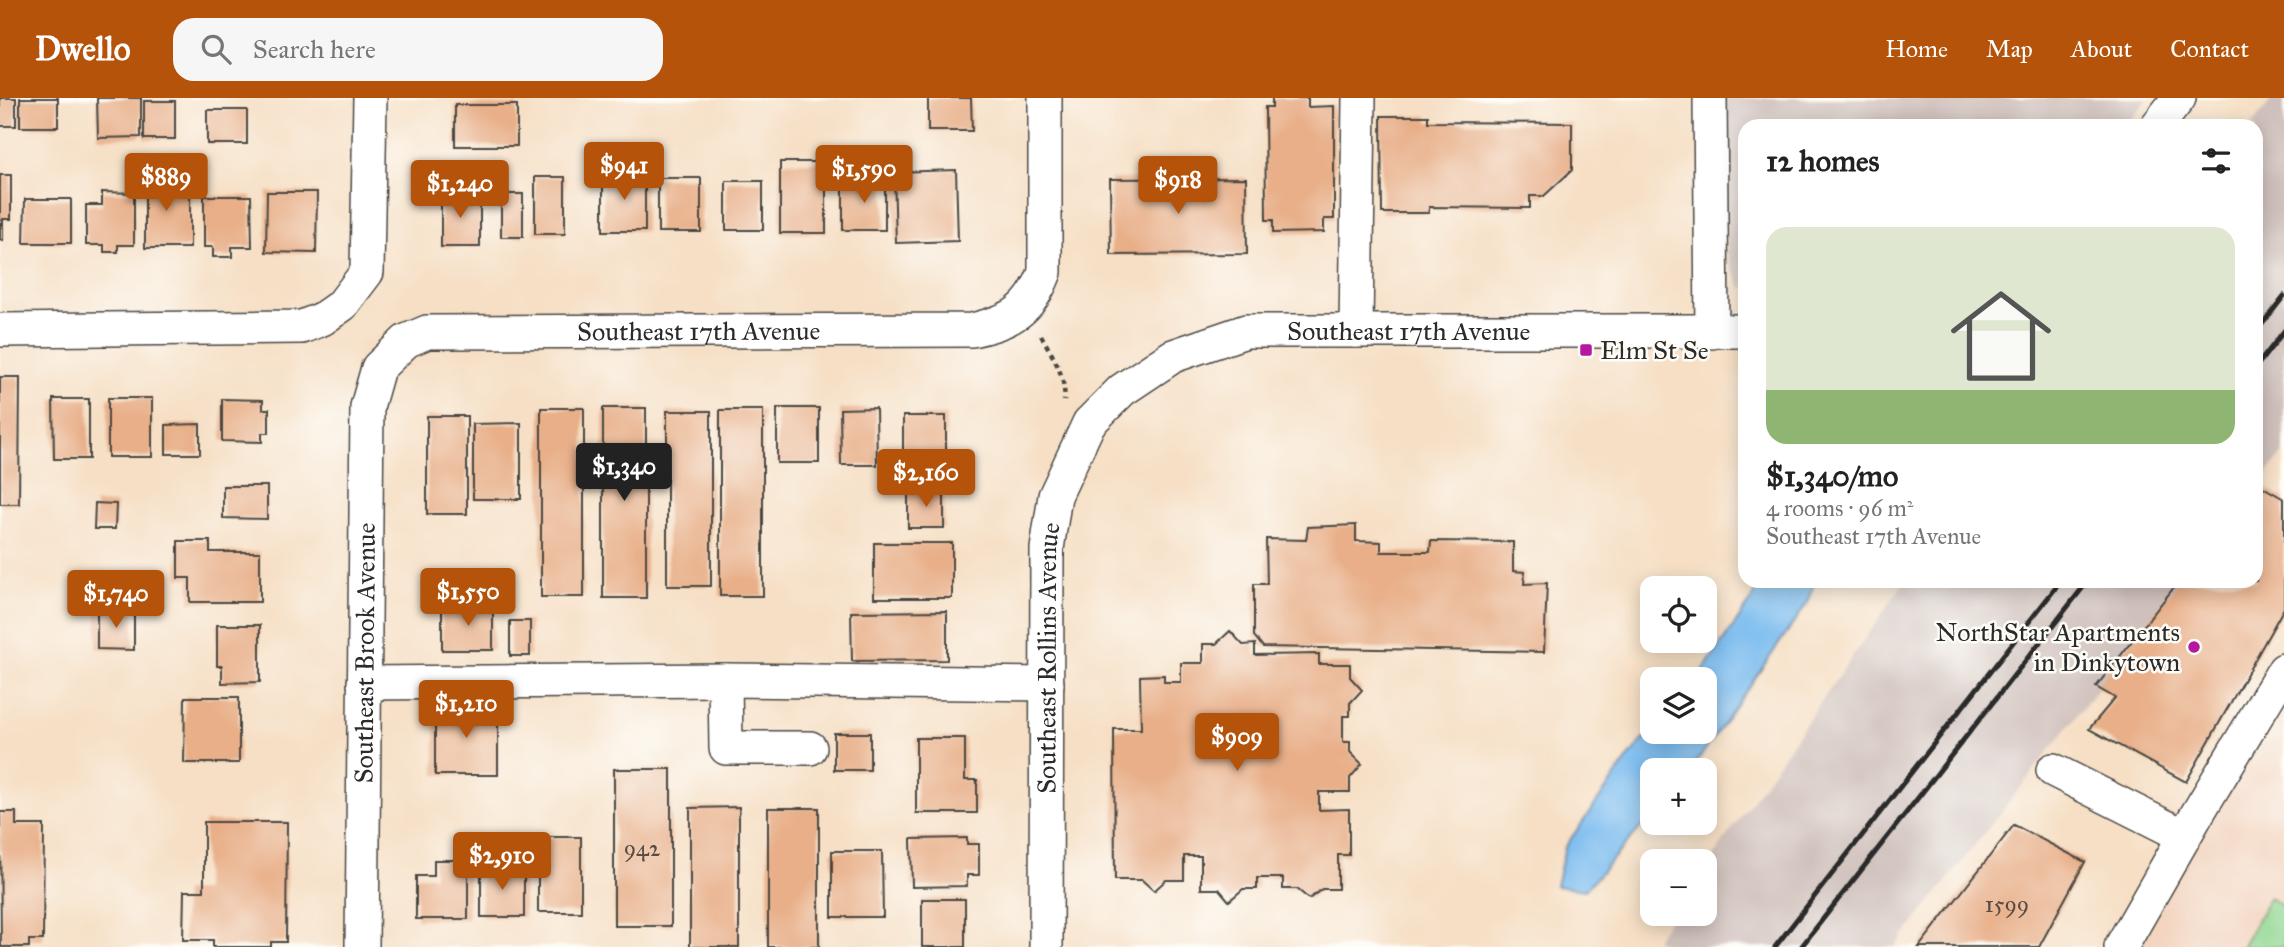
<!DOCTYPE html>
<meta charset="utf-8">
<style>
:root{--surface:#fff;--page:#f6f6f6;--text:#222;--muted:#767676;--line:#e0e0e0;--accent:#b45309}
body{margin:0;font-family:"IM FELL Great Primer",serif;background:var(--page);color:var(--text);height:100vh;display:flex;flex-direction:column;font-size:26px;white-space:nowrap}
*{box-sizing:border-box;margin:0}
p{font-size:23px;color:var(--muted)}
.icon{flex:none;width:38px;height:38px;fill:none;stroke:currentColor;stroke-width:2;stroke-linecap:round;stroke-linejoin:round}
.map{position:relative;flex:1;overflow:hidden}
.panel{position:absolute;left:1738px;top:21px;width:525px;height:469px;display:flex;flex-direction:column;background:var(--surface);border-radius:21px;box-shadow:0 4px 18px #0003}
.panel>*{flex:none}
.fabs{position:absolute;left:1640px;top:478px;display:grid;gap:14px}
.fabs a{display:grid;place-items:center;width:77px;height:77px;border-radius:14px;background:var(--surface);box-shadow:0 4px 18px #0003;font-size:35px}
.price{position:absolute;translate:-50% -60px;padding:0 16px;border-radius:7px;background:var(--accent);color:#fff;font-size:23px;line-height:46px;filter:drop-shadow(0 2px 4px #0008)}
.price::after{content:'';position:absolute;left:50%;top:42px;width:21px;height:16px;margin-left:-10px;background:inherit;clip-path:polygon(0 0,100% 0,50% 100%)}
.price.active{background:#222;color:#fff}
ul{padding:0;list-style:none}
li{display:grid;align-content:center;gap:14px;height:371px;padding:0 28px}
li+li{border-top:2px solid var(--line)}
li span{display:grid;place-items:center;height:217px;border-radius:21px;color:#555}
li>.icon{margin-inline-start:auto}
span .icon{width:126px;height:126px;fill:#fffc;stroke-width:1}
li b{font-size:30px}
h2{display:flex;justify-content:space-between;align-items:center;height:84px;padding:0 28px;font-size:30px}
header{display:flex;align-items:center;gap:42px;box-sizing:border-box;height:98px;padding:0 35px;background:var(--accent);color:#fff}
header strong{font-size:33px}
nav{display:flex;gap:38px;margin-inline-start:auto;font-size:24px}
.search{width:490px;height:63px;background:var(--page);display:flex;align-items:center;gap:18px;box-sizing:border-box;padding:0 24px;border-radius:21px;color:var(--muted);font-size:26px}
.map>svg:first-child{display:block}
.built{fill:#f3d4bf}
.industrial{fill:#cfc0bb}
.green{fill:#8dd58f;stroke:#5c805d;stroke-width:2}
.water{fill:#79bbef;stroke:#52738d;stroke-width:2}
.building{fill:#e8af88}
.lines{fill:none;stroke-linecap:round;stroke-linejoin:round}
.minor-casing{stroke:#494642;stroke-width:36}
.path{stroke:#494642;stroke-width:4.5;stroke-dasharray:5 5;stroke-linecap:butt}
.minor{stroke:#fff;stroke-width:33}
.rail{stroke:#2b2b2b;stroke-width:5}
.poi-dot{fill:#b5179e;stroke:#fdfcf7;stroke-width:2.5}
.labels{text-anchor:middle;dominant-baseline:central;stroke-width:5;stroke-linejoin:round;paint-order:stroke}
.number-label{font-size:23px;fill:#5a4c42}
.street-label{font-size:26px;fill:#2b2b2b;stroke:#fdfcf7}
.poi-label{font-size:26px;fill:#2b2b2b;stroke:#fdfcf7;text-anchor:start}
</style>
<header>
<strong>Dwello</strong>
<div class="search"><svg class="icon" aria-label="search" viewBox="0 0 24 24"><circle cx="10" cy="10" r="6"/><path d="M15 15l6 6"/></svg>Search here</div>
<nav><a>Home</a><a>Map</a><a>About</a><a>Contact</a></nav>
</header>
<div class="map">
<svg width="2284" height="849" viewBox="0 0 2284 849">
<rect width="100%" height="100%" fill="#fdfcf7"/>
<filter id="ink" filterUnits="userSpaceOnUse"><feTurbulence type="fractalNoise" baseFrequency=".0143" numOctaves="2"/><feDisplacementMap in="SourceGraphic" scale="14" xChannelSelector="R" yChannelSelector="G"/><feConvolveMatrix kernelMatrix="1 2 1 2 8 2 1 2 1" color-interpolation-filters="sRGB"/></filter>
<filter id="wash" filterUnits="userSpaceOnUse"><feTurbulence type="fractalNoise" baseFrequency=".00686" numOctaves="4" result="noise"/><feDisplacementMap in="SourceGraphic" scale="28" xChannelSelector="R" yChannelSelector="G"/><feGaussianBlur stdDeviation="1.57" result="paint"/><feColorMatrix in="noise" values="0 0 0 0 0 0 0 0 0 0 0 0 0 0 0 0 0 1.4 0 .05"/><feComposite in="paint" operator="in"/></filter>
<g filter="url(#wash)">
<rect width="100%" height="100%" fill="#f6dfc5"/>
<path class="built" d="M2284,572V849H2121Z"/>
<g class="industrial">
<path d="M1724,0H2148L2126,28H1745V191L1741,188L1727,158Z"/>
<path d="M2273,0H2284V354L2256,390V28H2251Z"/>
<path d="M1905,483H2183L1895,849H1672L1655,841L1673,816H1704L1705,770Z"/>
</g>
<path class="green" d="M2269,800L2284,808V849H2242Z"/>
<path class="water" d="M1759,483H1815L1806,507L1691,672H1652V717L1585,792L1556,788L1565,749L1632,655L1652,632L1704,634V581H1697L1753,500Z"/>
<g id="blocks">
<g class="building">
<rect x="0" y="0" width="16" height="28"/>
<rect x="20" y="0" width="38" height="29"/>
<path d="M97,0H141V39L98,40Z"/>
<path d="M928,0H971L972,33H928Z"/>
<path d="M1272,0H1308V9L1334,8V121H1324V134L1273,135V122H1266L1265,9H1272Z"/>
<rect x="144" y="3" width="31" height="38"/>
<rect x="455" y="7" width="62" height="41"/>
<rect x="207" y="12" width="40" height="34"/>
<path d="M1381,18H1428V24L1572,25V72L1544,98H1530V110L1429,109V115H1382Z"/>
<rect x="780" y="64" width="46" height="71"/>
<path d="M145,68H165V92H190V150H145Z"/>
<path d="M956,72L958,143L896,145L894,74Z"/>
<rect x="603" y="74" width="42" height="59"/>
<path d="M0,77H11V121H3V142H0Z"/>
<rect x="535" y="79" width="30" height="57"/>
<rect x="658" y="80" width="43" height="54"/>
<path d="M1246,80L1247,156L1111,157L1110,81Z"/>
<rect x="843" y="81" width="42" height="51"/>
<rect x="726" y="83" width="37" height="49"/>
<path d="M102,94L134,95V147H118V154H104V147H86V107H102Z"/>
<path d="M267,94H317L316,155L266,154Z"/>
<rect x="441" y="96" width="39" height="53"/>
<rect x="501" y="96" width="22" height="43"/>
<path d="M204,98H251L252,149H232V159H213V149H204Z"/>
<path d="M25,101H71V145H24Z"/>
<path d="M0,279H20L19,406H0Z"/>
<rect x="108" y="300" width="44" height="59"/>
<path d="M53,301H89V361H54Z"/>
<path d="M222,301L263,302V311H269V335H262V344L222,343Z"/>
<rect x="541" y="310" width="43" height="189"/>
<rect x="603" y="310" width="43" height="190"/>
<rect x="777" y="310" width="42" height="55"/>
<path d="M876,310L877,367H841L840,311Z"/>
<rect x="720" y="312" width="43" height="186"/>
<rect x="667" y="313" width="44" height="175"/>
<rect x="427" y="318" width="40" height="98"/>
<rect x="903" y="318" width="43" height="47"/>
<path d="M521,325V401H473V326Z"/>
<path d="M200,326V356H166V327Z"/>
<path d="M2256,385L2284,401V510L2186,684L2089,631L2115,600L2096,589L2179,483H2256Z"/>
<path d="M223,388H267V421L223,420Z"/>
<rect x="908" y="392" width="36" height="38"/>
<path d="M95,405L116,406L115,431H94Z"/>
<path d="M1356,427V443L1381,444V454H1430L1431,443L1513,444V473L1525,474L1524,486L1547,485L1544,554L1263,549L1254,538V486H1267L1266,441L1306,442L1308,429Z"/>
<path d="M178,443H210V454H260V504H190V480H178Z"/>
<rect x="874" y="445" width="78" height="55"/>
<rect x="97" y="487" width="29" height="23"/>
<rect x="442" y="509" width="51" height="43"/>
<path d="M97,512L134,513V552L97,551Z"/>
<path d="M947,513V562L852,563L851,514Z"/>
<rect x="510" y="523" width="20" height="35"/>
<path d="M217,527H260V584L222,585V568H217Z"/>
<path d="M1230,533L1243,547L1255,546V557L1319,556V566H1350V579L1362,592L1350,605V618H1343V644H1350V654L1362,666L1350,680V694H1319V712L1349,711V757H1338V791H1322L1309,801L1297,791H1283V780H1257V791H1243L1229,803L1219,791H1201V758H1184V782H1166L1154,793L1142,782H1115L1114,631H1141L1140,578L1164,577V584H1181V565H1203V546H1216Z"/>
<path d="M185,599H239V665H184Z"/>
<rect x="435" y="606" width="63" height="71"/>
<rect x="834" y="635" width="36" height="37"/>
<path d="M916,640H965V682H977V715H916Z"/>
<rect x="614" y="671" width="57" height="157"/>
<path d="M739,709V849H690V710Z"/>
<rect x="768" y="710" width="51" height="139"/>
<path d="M0,714H16V727H44L43,842H29V849H1Z"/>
<path d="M204,724H287L286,844H271V849H213V842H183L184,793H204Z"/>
<path d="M2014,727L2085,764L2039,849H1919Z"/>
<rect x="538" y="739" width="43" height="75"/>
<path d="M967,740V746H979V777H967V788L912,789L911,741Z"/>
<path d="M832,753H882L883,819H832Z"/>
<path d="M434,762H468V821H416V778H434Z"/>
<rect x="481" y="770" width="43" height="49"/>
<rect x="922" y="801" width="43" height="48"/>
</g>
</g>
</g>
<g filter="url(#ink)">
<use href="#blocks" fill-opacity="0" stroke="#494642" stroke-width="2"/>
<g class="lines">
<defs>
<g id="minor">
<path d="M1710,0L1712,234"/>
<path d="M2157,28L2179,0"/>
<path d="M0,232L302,229L322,221L342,207L367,174L370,0"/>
<path d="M1356,233L1359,0"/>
<path d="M725,582L726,650H810"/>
<path d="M364,585L725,582L1047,586"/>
<path d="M2053,672L2184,738"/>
<path id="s1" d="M362,849L367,309L378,270L406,243L427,234L972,232C1011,223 1030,214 1045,174V0"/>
<path id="s2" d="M1046,849L1047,451L1055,398L1089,325L1122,292L1173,258L1246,233H1745"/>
<path d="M2121,849L2196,718L2284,572"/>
</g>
</defs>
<use href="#minor" class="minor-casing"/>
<path class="path" d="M1041,237C1052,257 1067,279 1064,303"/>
<use href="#minor" class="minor"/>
<g class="rail">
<path d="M2256,234L2284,198"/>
<path d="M2256,269L2284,233"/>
<path d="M1775,849L2061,483"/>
<path d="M1801,849L2088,483"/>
</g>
</g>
</g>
<g class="poi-dot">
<rect x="1579" y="245" width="14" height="14" rx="3.5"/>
<circle cx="2194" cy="549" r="7"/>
</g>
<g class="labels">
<g class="number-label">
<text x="642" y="750">942</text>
<text x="2007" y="806">1599</text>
</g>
<g class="street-label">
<text stroke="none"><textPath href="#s1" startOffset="914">Southeast 17th Avenue</textPath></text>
<text stroke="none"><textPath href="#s2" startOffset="880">Southeast 17th Avenue</textPath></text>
<text stroke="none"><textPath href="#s1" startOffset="294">Southeast Brook Avenue</textPath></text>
<text stroke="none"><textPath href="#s2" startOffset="289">Southeast Rollins Avenue</textPath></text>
</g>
<g class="poi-label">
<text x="1600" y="252">Elm St Se</text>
<text x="2180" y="534" text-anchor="end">NorthStar Apartments<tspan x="2180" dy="30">in Dinkytown</tspan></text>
</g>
</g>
</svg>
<div class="fabs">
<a><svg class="icon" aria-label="locate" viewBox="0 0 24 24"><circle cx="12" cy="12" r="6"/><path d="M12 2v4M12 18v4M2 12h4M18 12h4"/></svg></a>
<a><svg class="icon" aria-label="layers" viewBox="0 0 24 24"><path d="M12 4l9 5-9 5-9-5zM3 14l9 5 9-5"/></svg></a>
<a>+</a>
<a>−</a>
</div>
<b class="price" style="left:624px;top:104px">$941</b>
<b class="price" style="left:864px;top:107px">$1,590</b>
<b class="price" style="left:166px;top:115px">$889</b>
<b class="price" style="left:1178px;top:118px">$918</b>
<b class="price" style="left:460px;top:122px">$1,240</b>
<b class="price active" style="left:624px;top:405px">$1,340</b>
<b class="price" style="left:926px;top:411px">$2,160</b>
<b class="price" style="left:468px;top:530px">$1,550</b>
<b class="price" style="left:116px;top:532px">$1,740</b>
<b class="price" style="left:466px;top:642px">$1,210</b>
<b class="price" style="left:1237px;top:675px">$909</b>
<b class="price" style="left:502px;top:794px">$2,910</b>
<section class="panel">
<h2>12 homes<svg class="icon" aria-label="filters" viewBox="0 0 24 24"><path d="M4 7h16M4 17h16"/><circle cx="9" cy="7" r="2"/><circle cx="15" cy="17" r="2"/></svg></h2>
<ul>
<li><span style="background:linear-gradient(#dfe7d0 75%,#8fb573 0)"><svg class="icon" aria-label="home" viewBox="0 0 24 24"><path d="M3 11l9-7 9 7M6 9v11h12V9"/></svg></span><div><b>$1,340/mo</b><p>4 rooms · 96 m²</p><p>Southeast 17th Avenue</p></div></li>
</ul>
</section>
</div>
